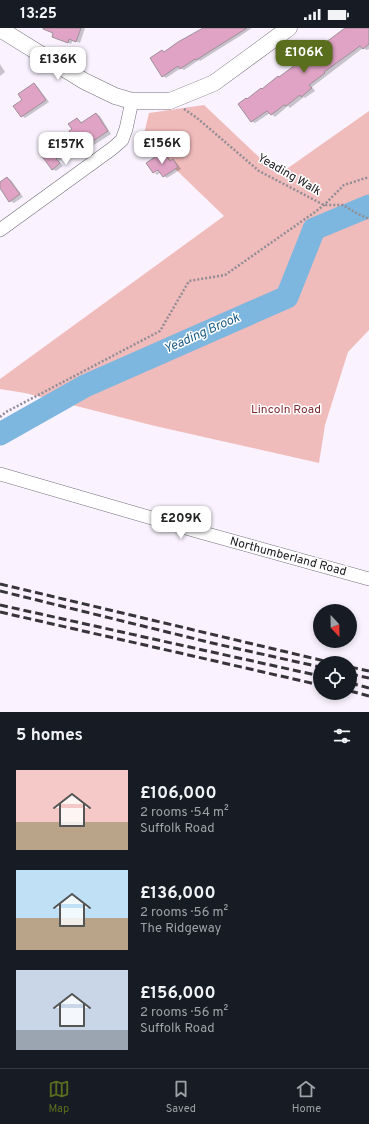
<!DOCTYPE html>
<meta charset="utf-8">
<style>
:root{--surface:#171b24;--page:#20242c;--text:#f1f3f6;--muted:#9ea1a6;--line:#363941;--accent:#5a6f1e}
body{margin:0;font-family:Overpass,sans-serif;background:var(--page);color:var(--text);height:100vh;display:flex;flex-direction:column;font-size:15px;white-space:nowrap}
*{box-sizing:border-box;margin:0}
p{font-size:13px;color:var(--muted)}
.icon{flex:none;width:22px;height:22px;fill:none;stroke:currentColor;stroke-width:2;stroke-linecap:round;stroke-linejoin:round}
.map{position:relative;height:684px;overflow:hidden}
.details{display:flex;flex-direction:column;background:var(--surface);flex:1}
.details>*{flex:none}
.needle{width:26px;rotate:158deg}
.controls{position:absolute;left:313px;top:576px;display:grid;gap:8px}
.controls a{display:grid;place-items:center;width:44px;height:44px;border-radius:50%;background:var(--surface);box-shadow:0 2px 6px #0003;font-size:20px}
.price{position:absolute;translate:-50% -34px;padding:0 9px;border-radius:8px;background:#fff;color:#222;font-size:13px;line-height:26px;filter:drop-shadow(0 1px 2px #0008)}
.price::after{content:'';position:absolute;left:50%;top:24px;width:12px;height:9px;margin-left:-6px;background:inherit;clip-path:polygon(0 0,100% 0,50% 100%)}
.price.on{background:var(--accent);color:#fff}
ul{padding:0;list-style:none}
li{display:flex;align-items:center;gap:12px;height:100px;padding:0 16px}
li span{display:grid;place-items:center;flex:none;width:112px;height:80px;border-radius:0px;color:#555}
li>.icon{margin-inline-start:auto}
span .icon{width:48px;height:48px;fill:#fffc;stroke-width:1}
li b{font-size:17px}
h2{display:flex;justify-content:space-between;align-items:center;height:48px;padding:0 16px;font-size:17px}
.status{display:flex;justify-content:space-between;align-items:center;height:28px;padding:0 20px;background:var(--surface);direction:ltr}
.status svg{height:11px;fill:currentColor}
.dock{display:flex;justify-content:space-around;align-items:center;height:56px;border-top:1px solid var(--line);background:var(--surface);font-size:11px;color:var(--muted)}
.dock a{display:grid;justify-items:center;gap:2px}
.dock .on{color:var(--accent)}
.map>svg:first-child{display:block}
.green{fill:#f0bcbb}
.shadow{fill:#0003}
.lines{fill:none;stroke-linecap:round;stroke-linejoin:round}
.river{stroke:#7db6df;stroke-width:23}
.building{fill:#e0a3c5;stroke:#9f9098}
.minor-casing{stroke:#746e7a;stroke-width:14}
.tertiary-casing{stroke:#746e7a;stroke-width:17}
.path{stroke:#928d95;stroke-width:2.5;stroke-dasharray:2 2;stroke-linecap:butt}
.minor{stroke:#fff;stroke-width:13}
.tertiary{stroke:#fff;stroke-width:16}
.rail{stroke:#37343a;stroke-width:3;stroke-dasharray:8 4;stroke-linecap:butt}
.labels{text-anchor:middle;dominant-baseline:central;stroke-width:3;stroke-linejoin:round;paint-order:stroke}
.street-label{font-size:12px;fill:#1b181d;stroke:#fff}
.park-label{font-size:12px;fill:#7e2c32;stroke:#fff}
.water-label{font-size:13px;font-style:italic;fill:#1d5d85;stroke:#fff}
</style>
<div class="status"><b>13:25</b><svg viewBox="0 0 49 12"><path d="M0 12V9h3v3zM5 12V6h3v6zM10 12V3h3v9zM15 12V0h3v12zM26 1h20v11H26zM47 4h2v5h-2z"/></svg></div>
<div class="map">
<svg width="369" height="684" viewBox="0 0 369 684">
<rect width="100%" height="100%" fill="#faf3ff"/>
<path class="green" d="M204,77L278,147L369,83V302L348,324L325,397L319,435L155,398L25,365L0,361V351L224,188L143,110L149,85Z"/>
<g class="shadow">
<path d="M56,0H85L80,15L73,12L71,16L57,10Z"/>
<path d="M205,0H252L240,8L200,33L199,32L184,42L181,40L166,50L163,48L165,25Z"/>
<path d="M346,0H369V21L367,22L363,20L312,59L315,63L305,70L304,69L290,80L288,78L275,89L270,85L255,95L251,93L248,72L280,50Z"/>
<path d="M0,36L5,44L0,48Z"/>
<path d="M34,56L37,58L49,74L25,90L22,88L23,72Z"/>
<path d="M96,86L100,88L111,106L86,122L82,120L73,102L77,91L83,95Z"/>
<path d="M50,117L53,119L62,131L59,133L63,138L56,143L52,141Z"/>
<path d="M163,125L167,127L171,133L173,132L176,134L181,141L167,150L164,148L161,144L157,147L155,145L163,140L154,144V145L147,135Z"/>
<path d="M7,150L11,152L23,169L14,175L10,173L0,159V155Z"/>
</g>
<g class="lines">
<path class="river" d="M0,406L85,358L287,269L314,201L369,178"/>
</g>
<g class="building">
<path d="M43,0H81L76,14L69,11L68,15L52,9L53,5L43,1Z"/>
<path d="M203,0H247L196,32L195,31L180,41L178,38L162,49L150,30L162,22L164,24L178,14Z"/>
<path d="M345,0H369V16L363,21L360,18L324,44L325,45L309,57L312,60L301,69L300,67L286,78L284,77L271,87L267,83L251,94L238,76L246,70L247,71L261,60L262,61L278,48L279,49Z"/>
<path d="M34,55L46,72L21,89L13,78L22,72L18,66Z"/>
<path d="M96,85L108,103L81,121L69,103L72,101L68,96L77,90L81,95Z"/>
<path d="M50,116L59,129L56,131L60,135L52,142L39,124Z"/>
<path d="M163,124L170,133L173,131L178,139L163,149L158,142L153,145L146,135Z"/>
<path d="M7,149L20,166L9,174L0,160V154Z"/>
</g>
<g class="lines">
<defs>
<g id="minor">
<path d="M0,202L113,120L122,112L126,101L132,73"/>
<path d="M0,446L200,504L369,551"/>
</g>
<path id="tertiary" d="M0,1L84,53L115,68L132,73H170L214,55L289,0"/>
</defs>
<use href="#minor" class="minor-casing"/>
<use href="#tertiary" class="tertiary-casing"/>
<g class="path">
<path d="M184,81L197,90L259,143L324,177H343L358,186L369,191"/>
<path d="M0,389L6,384L160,303L189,253L225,247L315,184L324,177L344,157L369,149"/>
</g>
<use href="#minor" class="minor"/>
<use href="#tertiary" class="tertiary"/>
<g class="rail">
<path d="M0,556L333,635"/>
<path d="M0,563L212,615L320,639"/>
<path d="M0,577L320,648"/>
<path d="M0,584L320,657"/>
<path d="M350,639L369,643"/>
<path d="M350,646L369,650"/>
<path d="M350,655L369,660"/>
<path d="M350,663L369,668"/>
</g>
</g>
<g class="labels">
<g class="street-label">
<text transform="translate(289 147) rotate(30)">Yeading Walk</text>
<text transform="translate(288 529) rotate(15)">Northumberland Road</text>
</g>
<g class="park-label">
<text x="286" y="382">Lincoln Road</text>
</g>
<g class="water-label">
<text transform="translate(202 306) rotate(-24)">Yeading Brook</text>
</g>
</g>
</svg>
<div class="controls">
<a><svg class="needle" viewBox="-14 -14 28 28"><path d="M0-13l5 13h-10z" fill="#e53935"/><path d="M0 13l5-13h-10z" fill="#9ea1a6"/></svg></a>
<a><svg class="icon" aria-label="locate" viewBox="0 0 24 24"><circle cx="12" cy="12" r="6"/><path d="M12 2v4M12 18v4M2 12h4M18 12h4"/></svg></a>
</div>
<b class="price on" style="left:304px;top:46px">£106K</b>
<b class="price" style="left:58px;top:53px">£136K</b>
<b class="price" style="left:162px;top:137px">£156K</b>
<b class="price" style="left:66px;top:138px">£157K</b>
<b class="price" style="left:181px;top:512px">£209K</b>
</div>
<section class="details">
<h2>5 homes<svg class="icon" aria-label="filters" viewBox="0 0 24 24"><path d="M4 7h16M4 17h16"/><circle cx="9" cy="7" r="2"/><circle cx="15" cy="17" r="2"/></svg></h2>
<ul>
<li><span style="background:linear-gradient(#f6c9c9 65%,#b9a48a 0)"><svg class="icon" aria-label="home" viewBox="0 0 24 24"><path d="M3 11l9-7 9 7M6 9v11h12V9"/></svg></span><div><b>£106,000</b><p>2 rooms · 54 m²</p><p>Suffolk Road</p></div></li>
<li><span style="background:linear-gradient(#bfe0f5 60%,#b9a48a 0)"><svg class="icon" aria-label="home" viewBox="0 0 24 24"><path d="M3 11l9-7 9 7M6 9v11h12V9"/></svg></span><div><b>£136,000</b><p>2 rooms · 56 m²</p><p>The Ridgeway</p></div></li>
<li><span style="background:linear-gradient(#c9d6e8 75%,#9aa5b1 0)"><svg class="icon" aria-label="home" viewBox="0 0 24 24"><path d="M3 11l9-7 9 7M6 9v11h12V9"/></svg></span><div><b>£156,000</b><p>2 rooms · 56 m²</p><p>Suffolk Road</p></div></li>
</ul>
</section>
<nav class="dock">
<a class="on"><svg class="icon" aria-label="map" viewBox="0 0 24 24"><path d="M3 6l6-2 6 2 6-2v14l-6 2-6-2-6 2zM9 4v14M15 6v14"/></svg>Map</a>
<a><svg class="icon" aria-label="saved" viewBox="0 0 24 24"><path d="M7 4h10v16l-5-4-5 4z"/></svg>Saved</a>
<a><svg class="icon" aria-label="home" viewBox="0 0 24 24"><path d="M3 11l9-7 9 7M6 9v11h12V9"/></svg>Home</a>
</nav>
